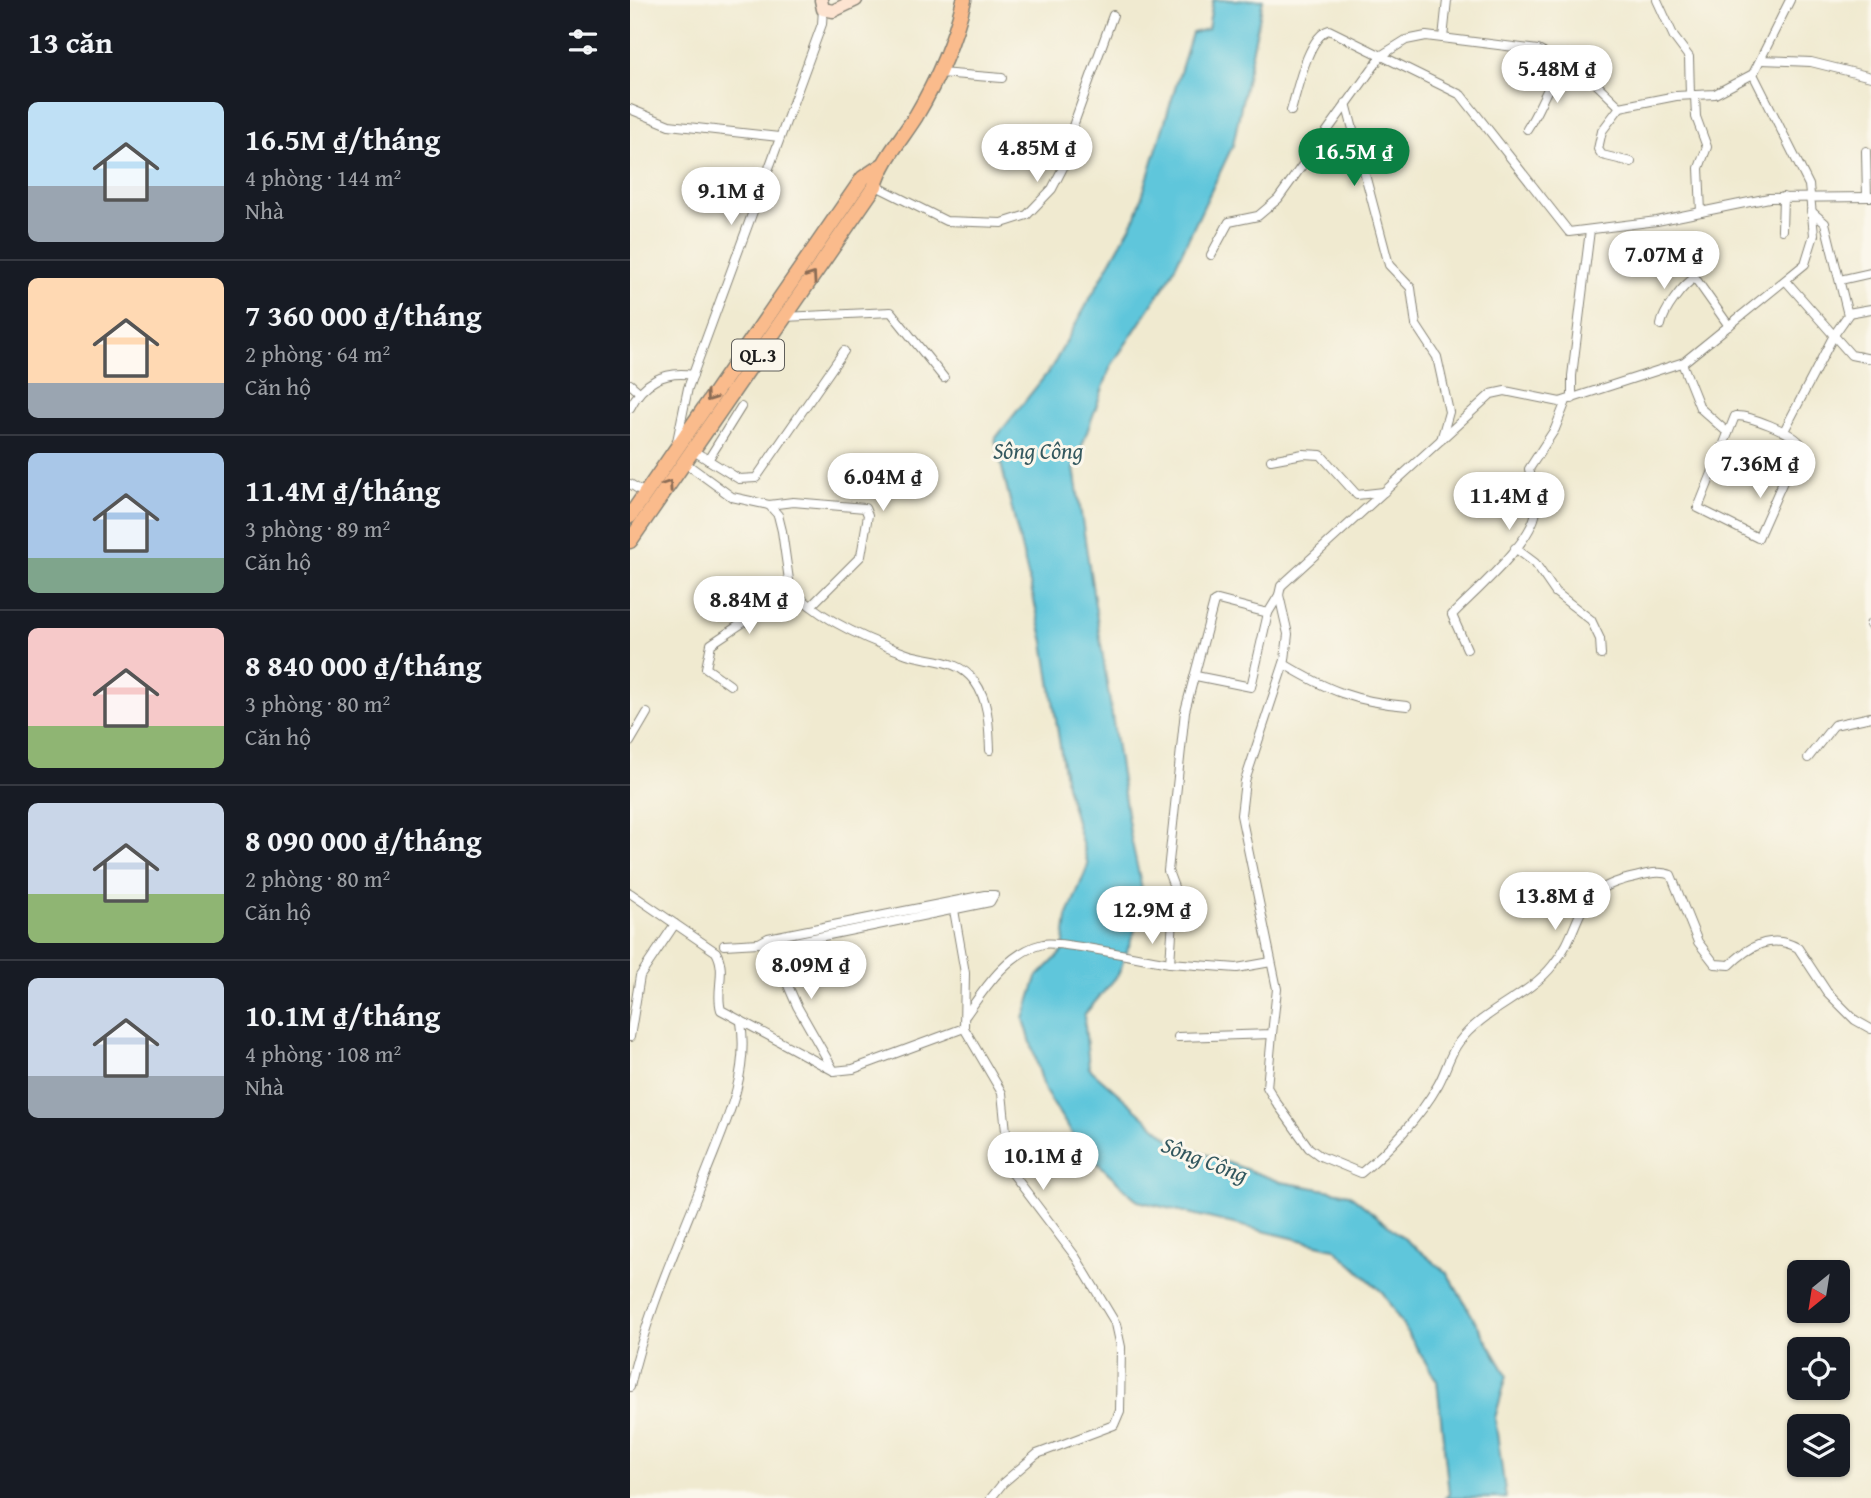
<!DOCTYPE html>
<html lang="vi">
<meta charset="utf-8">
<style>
:root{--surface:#171b24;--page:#242831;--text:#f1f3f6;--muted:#9ea1a6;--line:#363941;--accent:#0b8043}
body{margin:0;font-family:"Gentium Book Plus",serif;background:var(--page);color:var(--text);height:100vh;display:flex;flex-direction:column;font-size:26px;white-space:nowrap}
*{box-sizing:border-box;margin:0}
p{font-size:23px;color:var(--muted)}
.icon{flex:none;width:38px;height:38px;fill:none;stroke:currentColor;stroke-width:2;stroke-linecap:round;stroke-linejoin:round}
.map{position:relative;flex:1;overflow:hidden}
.sheet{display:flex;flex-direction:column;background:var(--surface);width:630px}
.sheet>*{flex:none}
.needle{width:46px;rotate:210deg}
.tools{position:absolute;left:1157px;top:1260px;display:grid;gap:14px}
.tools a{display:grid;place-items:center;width:63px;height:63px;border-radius:10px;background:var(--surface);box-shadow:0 2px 5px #0004;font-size:35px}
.price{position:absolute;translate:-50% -60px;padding:0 16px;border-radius:24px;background:#fff;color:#222;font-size:23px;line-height:46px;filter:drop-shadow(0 2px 4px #0008)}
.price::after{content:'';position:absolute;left:50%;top:42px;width:21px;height:16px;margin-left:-10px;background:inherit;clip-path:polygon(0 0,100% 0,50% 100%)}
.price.on{background:var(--accent);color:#fff}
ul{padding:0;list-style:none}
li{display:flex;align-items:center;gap:21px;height:175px;padding:0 28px}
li+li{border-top:2px solid var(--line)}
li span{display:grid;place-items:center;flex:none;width:196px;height:140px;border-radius:10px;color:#555}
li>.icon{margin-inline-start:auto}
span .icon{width:84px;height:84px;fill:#fffc;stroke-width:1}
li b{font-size:30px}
h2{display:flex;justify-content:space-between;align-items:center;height:84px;padding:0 28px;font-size:30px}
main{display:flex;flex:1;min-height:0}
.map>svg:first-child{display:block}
.water{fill:#5ec6db;stroke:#3d717c;stroke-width:2}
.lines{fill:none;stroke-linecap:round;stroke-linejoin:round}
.street-casing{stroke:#868376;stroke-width:10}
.secondary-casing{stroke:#868376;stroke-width:15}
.highway-casing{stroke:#868376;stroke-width:17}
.street{stroke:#fff;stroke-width:8}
.secondary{stroke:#fde4d1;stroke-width:12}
.highway{stroke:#fabb8c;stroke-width:14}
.oneway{stroke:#8b6c54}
.labels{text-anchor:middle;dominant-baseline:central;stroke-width:6;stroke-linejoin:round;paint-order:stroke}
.shield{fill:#fbf7ec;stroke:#5f5e5a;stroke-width:2}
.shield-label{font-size:19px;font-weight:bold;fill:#1c1c1c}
.water-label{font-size:23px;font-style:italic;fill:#33585f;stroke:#fbf7ec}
</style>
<main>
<section class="sheet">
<h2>13 căn<svg class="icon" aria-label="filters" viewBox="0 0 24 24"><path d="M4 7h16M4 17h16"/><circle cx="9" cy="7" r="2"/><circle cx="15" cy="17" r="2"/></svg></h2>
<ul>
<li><span style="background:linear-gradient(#bfe0f5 60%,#9aa5b1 0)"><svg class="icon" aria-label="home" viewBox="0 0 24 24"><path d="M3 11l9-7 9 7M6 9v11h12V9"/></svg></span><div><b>16.5M ₫/tháng</b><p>4 phòng · 144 m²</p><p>Nhà</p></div></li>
<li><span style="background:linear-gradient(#ffd9b3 75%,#9aa5b1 0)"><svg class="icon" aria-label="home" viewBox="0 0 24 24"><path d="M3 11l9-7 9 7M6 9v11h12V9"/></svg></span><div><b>7 360 000 ₫/tháng</b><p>2 phòng · 64 m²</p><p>Căn hộ</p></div></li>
<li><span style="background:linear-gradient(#a9c7e8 75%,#7fa58c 0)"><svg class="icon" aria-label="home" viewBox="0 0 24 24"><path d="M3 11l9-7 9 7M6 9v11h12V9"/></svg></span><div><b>11.4M ₫/tháng</b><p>3 phòng · 89 m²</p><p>Căn hộ</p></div></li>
<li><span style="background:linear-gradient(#f6c9c9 70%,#8fb573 0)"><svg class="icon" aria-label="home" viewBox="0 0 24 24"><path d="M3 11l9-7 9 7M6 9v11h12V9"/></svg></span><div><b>8 840 000 ₫/tháng</b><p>3 phòng · 80 m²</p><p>Căn hộ</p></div></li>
<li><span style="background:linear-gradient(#c9d6e8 65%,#8fb573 0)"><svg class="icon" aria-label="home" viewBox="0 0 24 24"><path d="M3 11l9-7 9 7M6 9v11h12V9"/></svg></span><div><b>8 090 000 ₫/tháng</b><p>2 phòng · 80 m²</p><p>Căn hộ</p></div></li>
<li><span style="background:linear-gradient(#c9d6e8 70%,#9aa5b1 0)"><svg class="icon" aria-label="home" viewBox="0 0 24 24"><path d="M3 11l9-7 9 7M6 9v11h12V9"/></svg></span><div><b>10.1M ₫/tháng</b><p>4 phòng · 108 m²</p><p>Nhà</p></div></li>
</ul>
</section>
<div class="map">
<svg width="1241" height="1498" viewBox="0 0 1241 1498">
<rect width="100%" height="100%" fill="#fbf7ec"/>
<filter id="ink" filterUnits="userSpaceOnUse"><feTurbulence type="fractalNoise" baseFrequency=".0143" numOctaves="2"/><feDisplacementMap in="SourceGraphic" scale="14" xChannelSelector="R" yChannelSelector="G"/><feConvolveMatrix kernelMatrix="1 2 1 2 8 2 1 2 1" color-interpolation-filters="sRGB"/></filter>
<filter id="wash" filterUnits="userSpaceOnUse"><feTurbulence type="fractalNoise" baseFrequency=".00686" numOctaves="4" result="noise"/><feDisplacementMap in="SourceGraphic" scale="28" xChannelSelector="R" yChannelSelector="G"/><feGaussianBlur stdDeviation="1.57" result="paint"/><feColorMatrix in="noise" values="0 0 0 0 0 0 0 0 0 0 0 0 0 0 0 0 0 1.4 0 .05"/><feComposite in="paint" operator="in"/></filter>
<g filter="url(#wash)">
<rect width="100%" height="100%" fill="#f0ead0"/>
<path class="water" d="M583,0H633L603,145L539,279L481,366L444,468L500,833L515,903L488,975L454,1015L459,1068L544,1143L651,1182L719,1194L817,1273L877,1375L865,1418L876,1498H815L819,1494L807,1381L753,1293L704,1248L508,1201L450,1146L415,1091L394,1019L407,977L433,951L437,917L458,865L436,785L414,642L365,439L422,367L506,216L562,33L578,29Z"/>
</g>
<g filter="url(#ink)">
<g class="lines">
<defs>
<g id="street">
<path d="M1027,0L1044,37L1059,57L1060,95"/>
<path d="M813,38L817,0"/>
<path d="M1131,60L1181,62L1241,77"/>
<path d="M310,73L372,78"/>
<path d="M1065,95L1066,117L1077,147L1069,168L1071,212"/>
<path d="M716,103L759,265L781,288L786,325L807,357L819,412L811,440"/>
<path d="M990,107L972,131L968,149L972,155L1001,162"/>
<path d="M0,109L39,125L149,137"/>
<path d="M661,111C667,91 678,36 699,30L831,95L939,232L1027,221L1139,198L1241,197"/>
<path d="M897,129C911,108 917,83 935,64"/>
<path d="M1236,151L1237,197"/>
<path d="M244,185L316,221L372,223L397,215L422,189L440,154L443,126L483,15"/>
<path d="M1152,230L1153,197"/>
<path d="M1038,252L1058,253L1063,275L1099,326"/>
<path d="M581,255L599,222L628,216L648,199L752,55L776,40L796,36L908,50L959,77L990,107L1046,96L1085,94L1123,74L1160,0"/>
<path d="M1210,280L1241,273"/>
<path d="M1156,281L1221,355L1241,359"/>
<path d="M1218,313L1241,309"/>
<path d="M154,317L261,312L314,378"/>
<path d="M1031,325C1033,312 1053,284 1065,278"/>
<path d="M1052,363L1070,408L1098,433"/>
<path d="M0,384L8,391"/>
<path d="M942,399V376L960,230"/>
<path d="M0,408C12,383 34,370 63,375"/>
<path d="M1105,416C1119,415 1161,432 1170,443L1128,538L1068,508Z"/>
<path d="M1154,431L1204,335L1218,315L1195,223L1181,211"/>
<path d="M46,446L58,388L192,24L193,9"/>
<path d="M62,450L109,479L126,478L214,351"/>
<path d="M78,460L111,407"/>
<path d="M641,460L673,454L691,455L727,495L754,492"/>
<path d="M54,462L102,497L139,505L148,515L152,531L160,587C188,619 237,640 277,654C301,662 328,658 345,682C359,701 359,727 360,750"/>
<path d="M0,484L15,493"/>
<path d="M139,505L163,502L235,508L238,515L231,556L181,606"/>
<path d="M885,548L905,563L925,592L961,620L970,639L971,655"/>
<path d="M1240,625L1241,623"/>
<path d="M837,649L822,615C845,591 902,543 906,511C908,496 902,483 899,469L925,429L936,401"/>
<path d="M654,664C697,690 726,702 777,706"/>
<path d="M566,676L621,687L638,613"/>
<path d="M100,685L76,668L81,644L162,590"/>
<path d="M0,742L17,713"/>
<path d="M1178,758L1204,725L1241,717"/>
<path d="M0,893L86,952C97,971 85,991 91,1010L204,1071L223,1069L334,1028L372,1093L380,1170L445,1256L486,1324L491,1347L490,1411L484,1425L407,1454L373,1483L361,1498"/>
<path d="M355,895H364L360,902L140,947L129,943L138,938Z"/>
<path d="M324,910L335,973L334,1028"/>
<path d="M139,942L167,1006L204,1071"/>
<path d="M94,945L129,943"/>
<path d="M641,962L607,968L540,963L545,890L538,871L555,711L584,602L588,600L638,613L649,595"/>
<path d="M336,1015C355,988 378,952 413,944C428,940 518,960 540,963"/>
<path d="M642,1034L637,1087L646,1102L679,1148L690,1156L731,1173C759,1150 790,1117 808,1085C816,1071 819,1055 829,1042C854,1009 898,997 923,965C957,923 938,891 1005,877C1016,874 1030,870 1041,875L1068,942L1085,964L1100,965C1119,946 1142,933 1168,948L1197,992L1225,1020L1241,1029"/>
<path d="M0,1037L10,976L45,924"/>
<path d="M548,1037L642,1034L647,989L611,815L615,781L655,660L658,634L649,595L651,586L861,394L875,391L930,402L1054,362L1175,264L1184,235L1179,185L1123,74"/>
<path d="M0,1387C15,1318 45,1251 71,1186C91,1132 120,1080 111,1022"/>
</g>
<path id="secondary" d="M191,0L193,9L203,11L226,0"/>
<g id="highway">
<path d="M0,516L233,178L251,166"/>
<path d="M0,541L245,186C253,159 271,140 286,116C308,79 324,42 334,0"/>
</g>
</defs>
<use href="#street" class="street-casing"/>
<use href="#secondary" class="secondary-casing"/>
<use href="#highway" class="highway-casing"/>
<use href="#street" class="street"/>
<use href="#secondary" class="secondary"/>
<use href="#highway" class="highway"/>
</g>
<defs><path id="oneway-chevron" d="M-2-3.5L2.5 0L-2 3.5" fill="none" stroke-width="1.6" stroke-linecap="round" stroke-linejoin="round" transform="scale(1.75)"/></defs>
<g class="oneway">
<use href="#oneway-chevron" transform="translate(182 277) rotate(-55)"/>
<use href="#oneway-chevron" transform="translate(80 397) rotate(125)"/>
<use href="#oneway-chevron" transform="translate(38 485) rotate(-56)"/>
</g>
</g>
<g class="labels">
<rect class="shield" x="102" y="339.5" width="52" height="31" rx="5"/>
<g class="shield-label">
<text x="128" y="355">QL.3</text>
</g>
<g class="water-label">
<text x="408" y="450">Sông Công</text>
<text transform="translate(575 1159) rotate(21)">Sông Công</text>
</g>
</g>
</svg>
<div class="tools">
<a><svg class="needle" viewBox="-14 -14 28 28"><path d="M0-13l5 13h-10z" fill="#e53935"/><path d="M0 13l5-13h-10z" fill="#9ea1a6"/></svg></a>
<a><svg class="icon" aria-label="locate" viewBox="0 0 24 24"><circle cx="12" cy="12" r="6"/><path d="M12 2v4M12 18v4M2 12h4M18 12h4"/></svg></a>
<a><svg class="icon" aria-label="layers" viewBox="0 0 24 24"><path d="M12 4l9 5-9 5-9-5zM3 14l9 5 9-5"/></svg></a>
</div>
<b class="price" style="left:927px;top:105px">5.48M ₫</b>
<b class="price" style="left:407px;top:184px">4.85M ₫</b>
<b class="price on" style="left:724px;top:188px">16.5M ₫</b>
<b class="price" style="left:101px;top:227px">9.1M ₫</b>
<b class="price" style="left:1034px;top:291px">7.07M ₫</b>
<b class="price" style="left:1130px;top:500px">7.36M ₫</b>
<b class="price" style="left:253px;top:513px">6.04M ₫</b>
<b class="price" style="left:879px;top:532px">11.4M ₫</b>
<b class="price" style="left:119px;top:636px">8.84M ₫</b>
<b class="price" style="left:925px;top:932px">13.8M ₫</b>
<b class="price" style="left:522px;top:946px">12.9M ₫</b>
<b class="price" style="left:181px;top:1001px">8.09M ₫</b>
<b class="price" style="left:413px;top:1192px">10.1M ₫</b>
</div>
</main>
